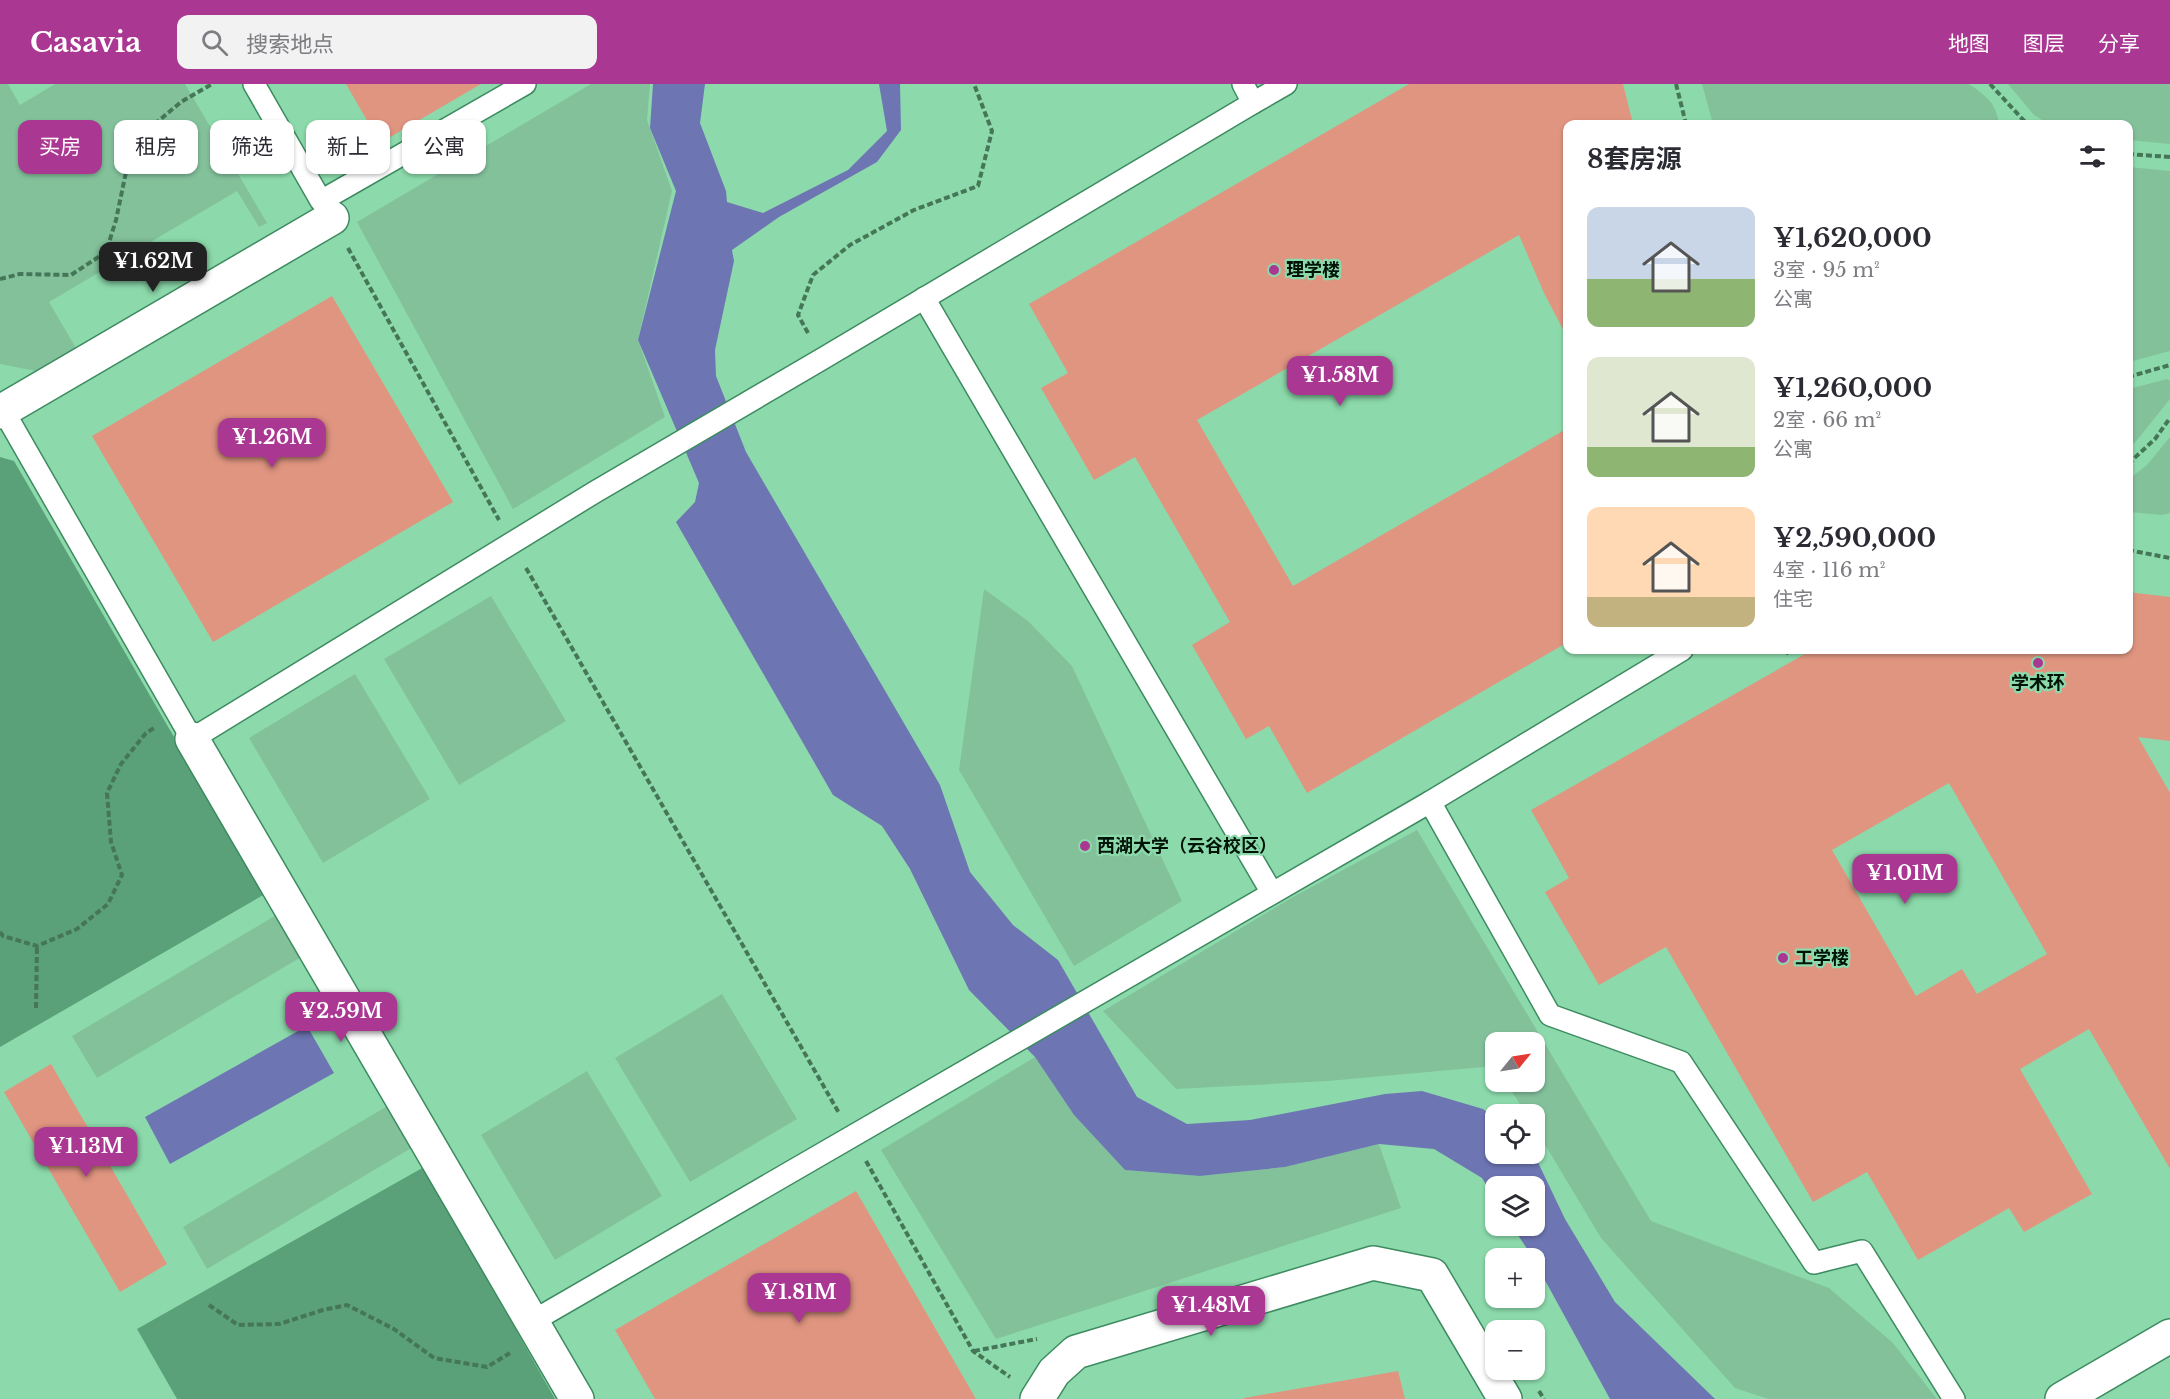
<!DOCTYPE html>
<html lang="zh">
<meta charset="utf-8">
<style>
:root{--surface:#fff;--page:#f2f2f3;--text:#2b2b33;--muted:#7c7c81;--accent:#aa3893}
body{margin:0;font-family:"Libre Baskerville","Noto Sans SC",serif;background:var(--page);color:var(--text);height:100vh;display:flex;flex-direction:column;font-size:22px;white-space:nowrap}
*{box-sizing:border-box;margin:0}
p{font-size:20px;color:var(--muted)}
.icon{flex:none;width:33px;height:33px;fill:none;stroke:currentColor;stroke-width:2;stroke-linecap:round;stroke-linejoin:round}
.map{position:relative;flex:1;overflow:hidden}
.side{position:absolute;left:1563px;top:36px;width:570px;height:534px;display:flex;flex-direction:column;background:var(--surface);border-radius:12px;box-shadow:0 2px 4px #0004}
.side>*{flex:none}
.guide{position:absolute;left:18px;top:36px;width:570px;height:54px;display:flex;gap:12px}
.needle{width:39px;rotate:60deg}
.tools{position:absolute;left:1485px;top:948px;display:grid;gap:12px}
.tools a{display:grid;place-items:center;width:60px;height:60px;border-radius:12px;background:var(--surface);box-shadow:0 2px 4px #0004;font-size:30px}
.price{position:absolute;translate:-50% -51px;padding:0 14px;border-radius:12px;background:var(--accent);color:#fff;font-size:20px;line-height:39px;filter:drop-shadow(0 2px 3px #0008)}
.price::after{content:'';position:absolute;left:50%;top:36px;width:18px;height:14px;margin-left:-9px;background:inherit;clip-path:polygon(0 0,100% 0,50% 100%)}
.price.current{background:#222;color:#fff}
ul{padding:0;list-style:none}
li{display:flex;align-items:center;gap:18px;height:150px;padding:0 24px}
li span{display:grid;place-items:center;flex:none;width:168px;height:120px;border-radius:12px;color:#555}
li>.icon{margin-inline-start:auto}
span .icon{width:72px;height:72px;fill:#fffc;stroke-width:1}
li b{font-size:26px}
h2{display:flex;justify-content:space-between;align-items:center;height:72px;padding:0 24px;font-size:26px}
.chip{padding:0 21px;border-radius:12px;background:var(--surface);box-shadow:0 2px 4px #0004;font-size:21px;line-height:54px}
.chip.current{background:var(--accent);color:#fff}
header{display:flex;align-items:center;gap:36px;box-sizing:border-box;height:84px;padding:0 30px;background:var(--accent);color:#fff}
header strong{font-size:28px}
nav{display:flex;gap:33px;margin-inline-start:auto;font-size:21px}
.search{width:420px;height:54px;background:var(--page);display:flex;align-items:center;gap:15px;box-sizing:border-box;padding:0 21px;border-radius:12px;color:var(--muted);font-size:22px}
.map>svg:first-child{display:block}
.green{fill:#83c19b}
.forest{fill:#5aa078}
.water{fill:#6d76b3}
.building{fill:#df9580;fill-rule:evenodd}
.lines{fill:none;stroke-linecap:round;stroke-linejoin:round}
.lane-casing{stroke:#3d8b60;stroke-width:24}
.street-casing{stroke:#3d8b60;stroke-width:36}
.path{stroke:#457658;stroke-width:4;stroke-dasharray:6 3;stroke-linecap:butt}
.lane{stroke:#fff;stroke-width:21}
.street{stroke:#fff;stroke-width:33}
.poi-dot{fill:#aa3893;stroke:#8cdaab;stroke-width:2}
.labels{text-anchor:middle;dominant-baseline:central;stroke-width:4.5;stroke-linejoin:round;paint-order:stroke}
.poi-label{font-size:18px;font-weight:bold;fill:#001307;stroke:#8cdaab;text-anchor:start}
</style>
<header>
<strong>Casavia</strong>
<div class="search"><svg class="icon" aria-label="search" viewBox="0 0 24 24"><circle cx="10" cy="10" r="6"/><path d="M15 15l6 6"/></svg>搜索地点</div>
<nav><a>地图</a><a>图层</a><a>分享</a></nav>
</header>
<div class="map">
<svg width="2170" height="1315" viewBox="0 0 2170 1315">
<rect width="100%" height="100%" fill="#8cdaab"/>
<g class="green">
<path d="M0,0H8L20,21L55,0H185L267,139L259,143L237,107L49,218L76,264L36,287L0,280Z"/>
<path d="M591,0H650L647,36L672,107L638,256L665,333L513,425L357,138Z"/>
<path d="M1702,0H1969C1986,12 1996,18 1999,40H1713Z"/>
<path d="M2008,0H2170V60L2129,56L2128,40H2049L2034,31Z"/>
<path d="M2129,83L2170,87V267L2129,278Z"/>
<path d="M2167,295L2170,297V315L2138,355L2129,364V305Z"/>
<path d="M2170,353V429L2162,431L2129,428V395L2147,381Z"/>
<path d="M984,505L1028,537L1072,582L1182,817L1074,882L959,686Z"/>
<path d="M491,512L566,637L459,701L384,575Z"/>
<path d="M355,590L430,715L323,779L249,654Z"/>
<path d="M1417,746L1651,1137L1829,1204L1893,1259L1937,1315H1768L1735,1304L1601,1154L1535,1044L1534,1030H1526L1506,998H1534V958H1496L1495,982L1328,997L1176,1005L1103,927L1293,813Z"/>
<path d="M278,830L303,872L97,994L72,952Z"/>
<path d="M722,910L797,1035L690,1098L615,974Z"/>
<path d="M1035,973L1074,1031L1125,1086L1200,1092L1285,1083L1379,1060L1401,1124L996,1255L881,1066Z"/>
<path d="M587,987L662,1112L555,1176L481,1051Z"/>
<path d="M389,1021L413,1063L207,1185L183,1143Z"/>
</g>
<g class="forest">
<path d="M0,373L14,377L265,810L0,963Z"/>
<path d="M424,1083L555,1315H177L137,1245Z"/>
</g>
<g class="water">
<path d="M653,0H705L700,39L726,107L727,118L763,129L848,86L887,47L879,0H900L901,46L877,78L779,133L732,166L734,177L715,266L716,292L746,368L940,701L970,788L1013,841L1058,876L1137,1013L1187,1040L1250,1036L1385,1010L1422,1007L1483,1025L1495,1035L1496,1070H1534L1565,1135L1615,1218L1715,1315H1610L1535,1178L1534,1174H1533L1512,1142H1534V1102H1496L1495,1115L1482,1094L1434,1065L1379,1060L1285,1083L1200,1092L1125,1086L1074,1031L1035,973L969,906L910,785L882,742L833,711L676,438L695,418L699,399L638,256L676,107L650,44Z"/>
<path d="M307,942L334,989L170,1080L145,1033Z"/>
</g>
<g class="building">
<path d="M346,0H481L380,59Z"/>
<path d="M1409,0H1623L1633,40H1568V255L1544,209L1519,151L1197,336L1293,502L1568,344V558L1307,709L1269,642L1246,655L1192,561L1230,538L1135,373L1094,396L1041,304L1068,289L1029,220Z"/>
<path d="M332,212L453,418L213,558L92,352Z"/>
<path d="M2128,508L2170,513V657L2138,653L2170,709V1085L2089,945L2020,985L2092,1110L2024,1148L2009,1124L1918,1176L1867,1088L1813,1118L1666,863L1599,901L1545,808L1569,794L1531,726L1812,566H2128ZM1949,699L2047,870L1977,910L1962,885L1916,912L1832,766Z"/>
<path d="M51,980L167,1180L120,1208L4,1008Z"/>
<path d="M856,1107L976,1315H655L615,1246Z"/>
<path d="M1398,1287L1405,1315H1244V1314Z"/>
</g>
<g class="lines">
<defs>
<g id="lane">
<path d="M254,0L321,117L525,0"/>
<path d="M1253,19L1286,0"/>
<path d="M924,214L1272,809"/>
<path d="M3,326L192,655L595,408L822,275L1253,19L1243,0"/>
<path d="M1430,718L1682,566"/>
<path d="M533,1237L1430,718L1550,931L1681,978L1814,1179L1862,1167L1954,1315"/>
</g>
<g id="street">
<path d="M0,328L332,134"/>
<path d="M192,655L577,1315"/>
<path d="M1037,1315L1054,1288L1076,1268L1373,1179L1432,1191L1505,1315"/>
<path d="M2062,1315L2170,1252"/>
</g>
</defs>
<use href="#lane" class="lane-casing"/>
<use href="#street" class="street-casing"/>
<g class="path">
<path d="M1676,0L1686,40"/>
<path d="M1990,0L2027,40"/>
<path d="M2128,70L2170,73"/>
<path d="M348,164L499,436"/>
<path d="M0,195L20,190L71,191L106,168L116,136L126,88L150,44L181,18L212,0"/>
<path d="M808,249L798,231L813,191L850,161L914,126L978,102L992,47L974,0"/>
<path d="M2128,293L2170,281"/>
<path d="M2128,380L2155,355L2170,334"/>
<path d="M2128,466L2170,474"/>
<path d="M526,484L839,1029"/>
<path d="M1784,566L1789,570"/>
<path d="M0,848L3,852L37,862L77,845L108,820L122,791L111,758L107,709L121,680L146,649L154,644"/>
<path d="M36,924L37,862"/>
<path d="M866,1077L973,1267L1010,1293"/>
<path d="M209,1221L238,1241L279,1240L323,1226L347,1221L394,1245L434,1274L487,1283L510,1269"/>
<path d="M974,1267L1037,1255"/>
<path d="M1539,1307L1544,1315"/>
</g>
<use href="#lane" class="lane"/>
<use href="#street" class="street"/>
</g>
<g class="poi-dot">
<circle cx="1274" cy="186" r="6"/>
<circle cx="2038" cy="579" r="6"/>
<circle cx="1085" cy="762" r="6"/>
<circle cx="1783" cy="874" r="6"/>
</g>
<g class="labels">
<g class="poi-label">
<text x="1286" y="186">理学楼</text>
<text x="2038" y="599" text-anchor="middle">学术环</text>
<text x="1097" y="762">西湖大学（云谷校区）</text>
<text x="1795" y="874">工学楼</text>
</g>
</g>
</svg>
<div class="tools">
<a><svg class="needle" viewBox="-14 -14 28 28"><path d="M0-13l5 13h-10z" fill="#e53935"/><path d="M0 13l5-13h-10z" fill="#7c7c81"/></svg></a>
<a><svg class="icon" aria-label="locate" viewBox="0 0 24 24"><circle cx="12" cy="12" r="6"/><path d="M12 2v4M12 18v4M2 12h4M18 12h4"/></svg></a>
<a><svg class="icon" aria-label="layers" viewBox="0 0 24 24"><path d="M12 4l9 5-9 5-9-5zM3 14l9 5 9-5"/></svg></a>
<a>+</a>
<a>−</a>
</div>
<b class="price current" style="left:153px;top:209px">¥1.62M</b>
<b class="price" style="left:1340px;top:323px">¥1.58M</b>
<b class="price" style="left:272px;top:385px">¥1.26M</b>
<b class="price" style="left:1905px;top:821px">¥1.01M</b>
<b class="price" style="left:341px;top:959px">¥2.59M</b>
<b class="price" style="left:86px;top:1094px">¥1.13M</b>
<b class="price" style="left:799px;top:1240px">¥1.81M</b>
<b class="price" style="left:1211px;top:1253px">¥1.48M</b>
<div class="guide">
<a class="chip current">买房</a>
<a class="chip">租房</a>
<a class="chip">筛选</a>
<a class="chip">新上</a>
<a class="chip">公寓</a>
</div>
<section class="side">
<h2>8套房源<svg class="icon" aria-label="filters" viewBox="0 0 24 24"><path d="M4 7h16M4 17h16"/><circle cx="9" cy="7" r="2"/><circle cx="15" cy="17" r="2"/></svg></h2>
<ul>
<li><span style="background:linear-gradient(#c9d6e8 60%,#8fb573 0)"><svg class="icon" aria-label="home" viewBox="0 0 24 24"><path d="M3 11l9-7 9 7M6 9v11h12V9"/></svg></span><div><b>¥1,620,000</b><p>3室 · 95 m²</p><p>公寓</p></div></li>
<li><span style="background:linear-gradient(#dfe7d0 75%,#8fb573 0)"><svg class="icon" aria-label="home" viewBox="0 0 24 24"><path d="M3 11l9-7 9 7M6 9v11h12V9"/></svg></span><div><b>¥1,260,000</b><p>2室 · 66 m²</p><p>公寓</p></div></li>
<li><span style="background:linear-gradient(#ffd9b3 75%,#c2b280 0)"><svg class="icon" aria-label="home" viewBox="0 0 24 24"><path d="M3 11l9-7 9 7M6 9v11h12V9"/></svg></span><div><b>¥2,590,000</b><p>4室 · 116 m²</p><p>住宅</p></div></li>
</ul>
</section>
</div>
